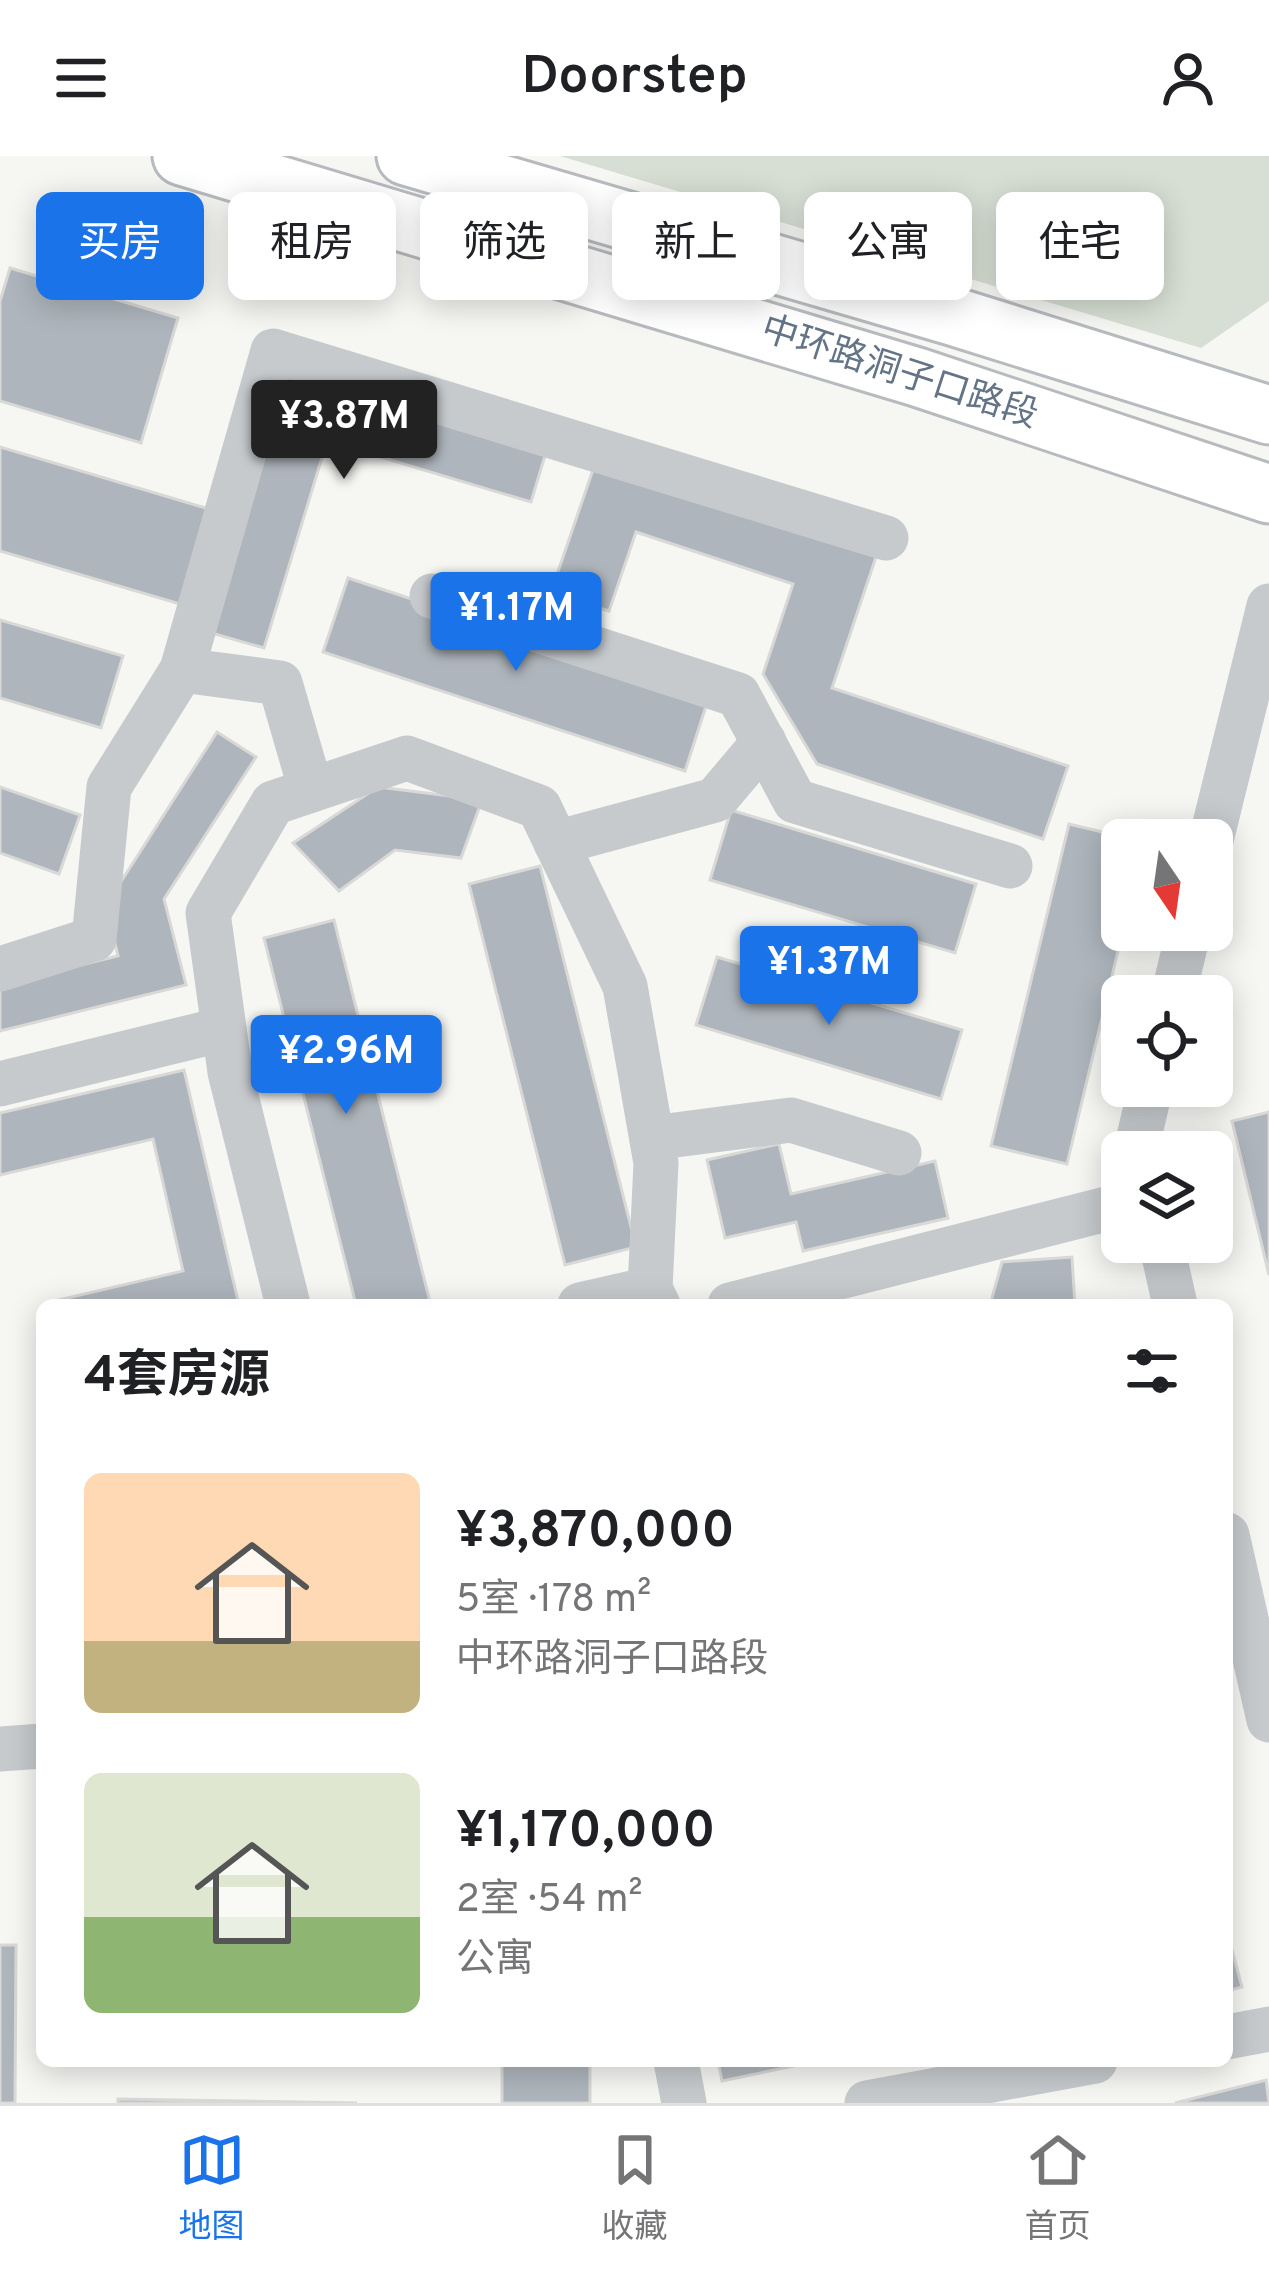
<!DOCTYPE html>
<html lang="zh">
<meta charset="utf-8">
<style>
:root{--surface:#fff;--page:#f2f2f2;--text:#202124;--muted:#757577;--line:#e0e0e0;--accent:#1a73e8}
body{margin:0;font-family:Overpass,"Noto Sans SC",sans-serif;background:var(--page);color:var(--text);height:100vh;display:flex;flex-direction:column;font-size:45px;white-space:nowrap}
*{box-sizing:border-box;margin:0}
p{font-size:39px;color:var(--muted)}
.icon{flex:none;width:66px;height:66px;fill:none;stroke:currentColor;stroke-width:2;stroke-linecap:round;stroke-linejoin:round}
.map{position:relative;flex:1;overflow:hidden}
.details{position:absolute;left:36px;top:1143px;width:1197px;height:768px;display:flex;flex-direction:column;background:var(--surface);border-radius:18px;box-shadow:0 6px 30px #0003}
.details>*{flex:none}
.guide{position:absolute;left:36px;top:36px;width:1197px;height:108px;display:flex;gap:24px}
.needle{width:78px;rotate:167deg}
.tools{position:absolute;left:1101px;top:663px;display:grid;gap:24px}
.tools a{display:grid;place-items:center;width:132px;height:132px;border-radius:18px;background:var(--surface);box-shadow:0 6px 30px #0003;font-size:60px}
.price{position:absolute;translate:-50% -102px;padding:0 27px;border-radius:12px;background:var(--accent);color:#fff;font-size:39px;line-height:78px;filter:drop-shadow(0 3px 6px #0008)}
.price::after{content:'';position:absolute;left:50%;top:72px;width:36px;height:27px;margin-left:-18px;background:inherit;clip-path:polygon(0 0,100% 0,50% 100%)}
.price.on{background:#222;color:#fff}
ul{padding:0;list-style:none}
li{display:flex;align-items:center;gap:36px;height:300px;padding:0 48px}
li span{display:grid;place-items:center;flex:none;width:336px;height:240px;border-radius:18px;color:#555}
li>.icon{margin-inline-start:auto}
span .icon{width:144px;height:144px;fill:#fffc;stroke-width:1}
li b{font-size:51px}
h2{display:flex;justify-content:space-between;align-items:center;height:144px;padding:0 48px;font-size:51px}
.pill{padding:0 42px;border-radius:18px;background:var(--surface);box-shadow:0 6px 30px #0003;font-size:42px;line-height:108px}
.pill.on{background:var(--accent);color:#fff}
header{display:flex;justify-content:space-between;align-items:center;height:156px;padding:0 48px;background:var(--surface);font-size:54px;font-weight:600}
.menu{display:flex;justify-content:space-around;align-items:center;height:168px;border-top:3px solid var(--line);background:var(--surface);font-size:33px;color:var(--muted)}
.menu a{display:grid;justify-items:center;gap:6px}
.menu .on{color:var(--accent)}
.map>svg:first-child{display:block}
.green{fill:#d7dfd4}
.building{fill:#aeb5bc;stroke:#d8d8d6;stroke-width:3}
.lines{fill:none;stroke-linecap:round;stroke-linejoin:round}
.major-casing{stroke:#b7bbbf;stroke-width:63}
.minor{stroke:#c6cacd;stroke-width:45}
.major{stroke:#fff;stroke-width:57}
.labels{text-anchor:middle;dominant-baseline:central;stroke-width:12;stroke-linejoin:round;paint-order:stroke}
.street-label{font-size:36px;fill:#647486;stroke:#fff}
</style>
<header><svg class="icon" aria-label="menu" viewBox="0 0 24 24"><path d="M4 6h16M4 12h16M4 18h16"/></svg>Doorstep<svg class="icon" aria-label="person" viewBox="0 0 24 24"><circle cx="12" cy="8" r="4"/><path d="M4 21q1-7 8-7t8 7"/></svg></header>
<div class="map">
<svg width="1269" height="1947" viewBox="0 0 1269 1947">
<rect width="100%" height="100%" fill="#f6f7f3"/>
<path class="green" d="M560,0H1269V145L1201,192Z"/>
<g class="building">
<path d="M10,112L178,162L141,287L0,245V145Z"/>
<path d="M287,216L547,293L531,346L327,285L264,492L208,476Z"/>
<path d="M0,291L219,356L190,451L0,395Z"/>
<path d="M596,305L877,398L832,532L1068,610L1043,683L817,608L763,518L793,428L636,376L609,455L551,436Z"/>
<path d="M348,422L709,541L685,615L323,496Z"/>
<path d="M0,464L123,500L101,572L0,542Z"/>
<path d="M217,576L256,601L164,743L186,829L0,875V829L118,800L106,749Z"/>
<path d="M0,631L80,659L59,718L0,697Z"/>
<path d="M378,631L482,644L461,702L395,694L339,735L293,687Z"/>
<path d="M731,654L976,728L955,797L710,724Z"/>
<path d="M1069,668L1136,684H1122L1123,774L1067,1008L991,990Z"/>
<path d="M540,710L636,1091L565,1109L469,728Z"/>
<path d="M334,764L430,1146L418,1149H356L264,782Z"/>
<path d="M717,801L962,874L941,943L696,869Z"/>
<path d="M184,914L239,1149H51L50,1146L183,1115L153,983L0,1019V957Z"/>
<path d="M1269,956V1119L1232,965Z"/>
<path d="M779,988L791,1038L935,1005L948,1062L803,1095L796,1066L725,1082L707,1004Z"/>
<path d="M1072,1101L1075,1149H990L1002,1106Z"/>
<path d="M1227,1776L1242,1831L1227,1835Z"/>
<path d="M0,1789H16L15,1947H0Z"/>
<rect x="502" y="1905" width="88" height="42"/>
<path d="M718,1905H817L722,1925Z"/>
<path d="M1266,1924L1269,1947H1175Z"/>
<path d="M118,1943L357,1947H118Z"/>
</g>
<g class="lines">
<defs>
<g id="major">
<path d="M182,0L917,221L1269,338"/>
<path d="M406,0L952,160L1269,259"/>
</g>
</defs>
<use href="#major" class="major-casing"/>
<g class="minor">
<path d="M432,440L738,539L795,645L1010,710"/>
<path d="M182,514L280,527L311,634"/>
<path d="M1211,684L1269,450"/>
<path d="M556,687L715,644L764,586"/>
<path d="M0,813L94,783L109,631L182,514L273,195L886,382"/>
<path d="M1173,840L1189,774"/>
<path d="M0,928L224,873"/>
<path d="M652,982L791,964L899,997"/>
<path d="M1140,996L1138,985L1151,930"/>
<path d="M1161,1086L1175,1149"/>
<path d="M288,1149L230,916L208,757L273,647L407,602L539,651L625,830L656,1007L650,1133L658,1149"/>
<path d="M580,1149L650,1133"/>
<path d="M730,1149L1122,1049"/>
<path d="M1227,1379L1269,1564"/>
<path d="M0,1593L42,1590"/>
<path d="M1227,1881L1269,1873"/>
<path d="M676,1905L684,1947"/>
<path d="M867,1947L1095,1905"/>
</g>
<use href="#major" class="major"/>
</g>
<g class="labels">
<g class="street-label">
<text transform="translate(899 218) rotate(18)">中环路洞子口路段</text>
</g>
</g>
</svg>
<div class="tools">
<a><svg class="needle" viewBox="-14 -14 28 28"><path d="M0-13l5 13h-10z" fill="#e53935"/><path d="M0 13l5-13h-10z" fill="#757577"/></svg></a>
<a><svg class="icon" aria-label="locate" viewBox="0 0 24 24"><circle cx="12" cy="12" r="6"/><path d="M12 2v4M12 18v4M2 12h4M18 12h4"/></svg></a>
<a><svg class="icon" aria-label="layers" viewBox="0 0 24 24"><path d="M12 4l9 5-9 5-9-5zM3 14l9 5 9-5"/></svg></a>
</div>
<b class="price on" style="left:344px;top:326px">¥3.87M</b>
<b class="price" style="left:516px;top:518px">¥1.17M</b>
<b class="price" style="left:829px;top:872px">¥1.37M</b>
<b class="price" style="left:346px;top:961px">¥2.96M</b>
<div class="guide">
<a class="pill on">买房</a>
<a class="pill">租房</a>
<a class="pill">筛选</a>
<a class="pill">新上</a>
<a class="pill">公寓</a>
<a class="pill">住宅</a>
</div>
<section class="details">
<h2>4套房源<svg class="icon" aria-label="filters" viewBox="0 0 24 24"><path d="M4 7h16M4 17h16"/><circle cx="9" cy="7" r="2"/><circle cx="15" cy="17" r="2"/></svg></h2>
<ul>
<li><span style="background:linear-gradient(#ffd9b3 70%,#c2b280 0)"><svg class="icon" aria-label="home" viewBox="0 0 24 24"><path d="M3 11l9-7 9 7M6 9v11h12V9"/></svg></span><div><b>¥3,870,000</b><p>5室 · 178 m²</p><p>中环路洞子口路段</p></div></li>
<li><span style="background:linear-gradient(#dfe7d0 60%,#8fb573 0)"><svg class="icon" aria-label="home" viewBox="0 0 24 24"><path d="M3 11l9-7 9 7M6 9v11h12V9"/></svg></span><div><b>¥1,170,000</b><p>2室 · 54 m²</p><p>公寓</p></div></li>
</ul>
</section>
</div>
<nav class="menu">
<a class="on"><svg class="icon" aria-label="map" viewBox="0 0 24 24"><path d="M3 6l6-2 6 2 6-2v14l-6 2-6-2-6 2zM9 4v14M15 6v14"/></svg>地图</a>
<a><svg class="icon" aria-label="saved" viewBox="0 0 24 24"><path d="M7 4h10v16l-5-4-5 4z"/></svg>收藏</a>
<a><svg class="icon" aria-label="home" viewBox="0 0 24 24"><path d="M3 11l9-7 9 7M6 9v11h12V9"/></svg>首页</a>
</nav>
